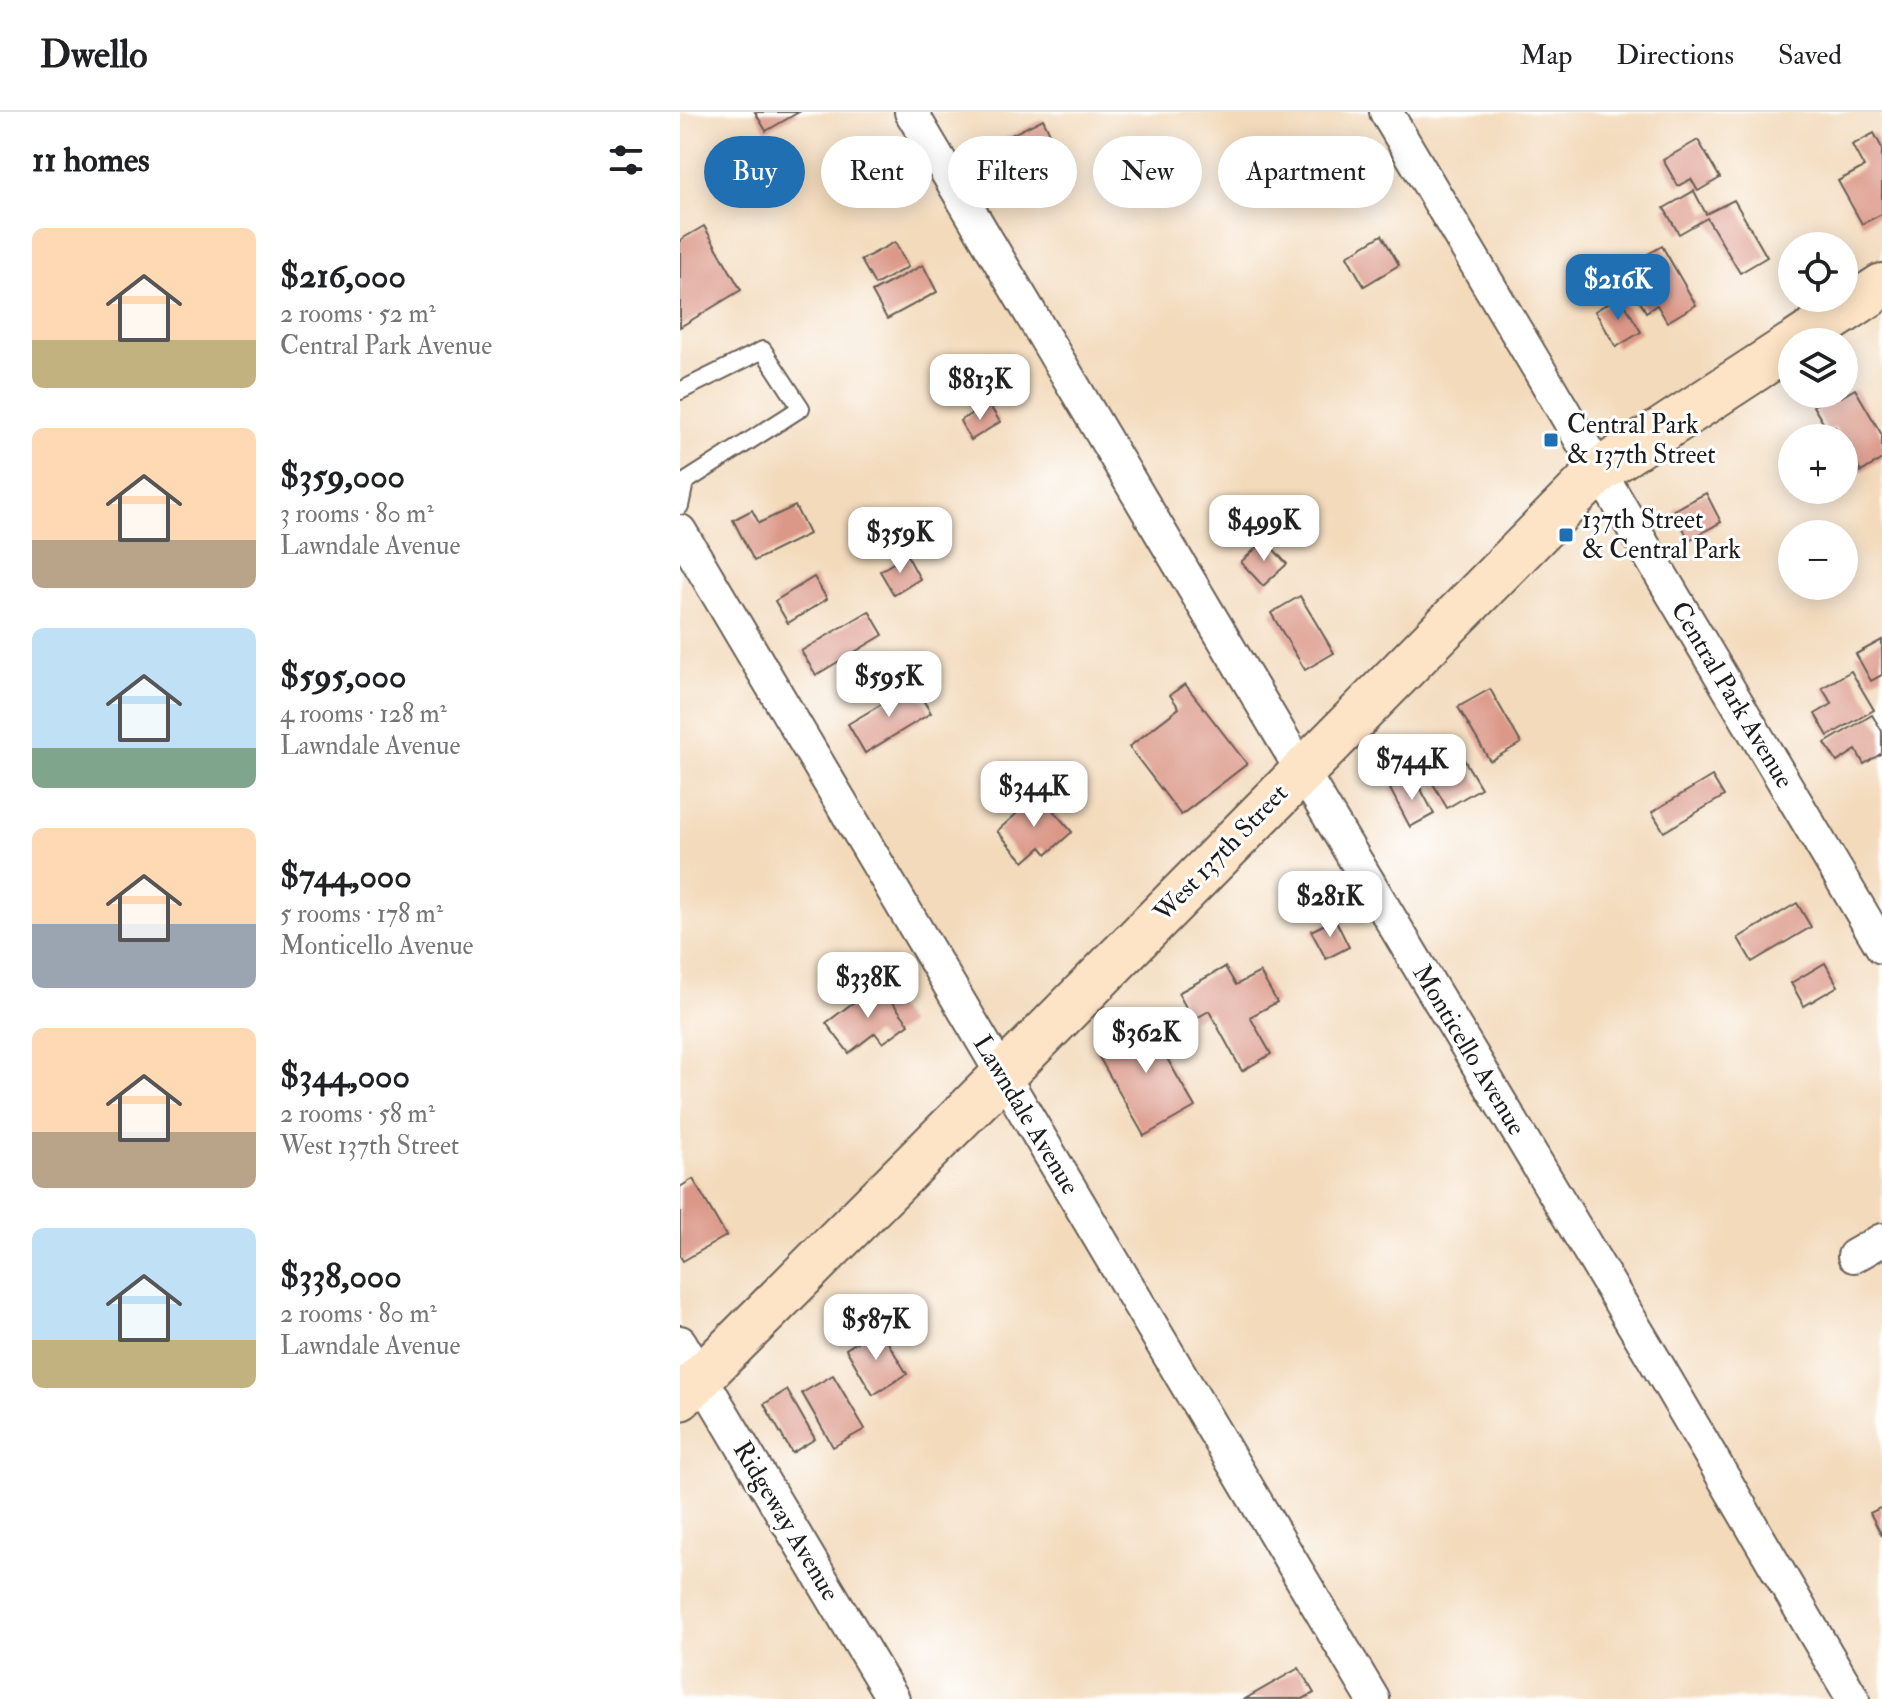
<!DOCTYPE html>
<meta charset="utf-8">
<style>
:root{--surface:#fff;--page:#f6f6f6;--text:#202124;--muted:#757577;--line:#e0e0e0;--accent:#1f6fb2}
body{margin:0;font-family:"IM FELL Double Pica",serif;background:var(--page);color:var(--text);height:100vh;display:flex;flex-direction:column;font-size:30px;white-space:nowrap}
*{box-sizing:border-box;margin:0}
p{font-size:26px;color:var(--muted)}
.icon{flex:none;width:44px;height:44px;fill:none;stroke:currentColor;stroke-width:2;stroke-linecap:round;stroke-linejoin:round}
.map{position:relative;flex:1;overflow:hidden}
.side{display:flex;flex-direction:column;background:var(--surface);width:680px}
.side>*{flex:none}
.banner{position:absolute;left:24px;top:24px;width:760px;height:72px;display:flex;gap:16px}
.buttons{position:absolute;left:1098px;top:120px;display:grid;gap:16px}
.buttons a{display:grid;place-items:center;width:80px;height:80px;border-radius:50%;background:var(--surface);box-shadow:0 4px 20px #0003;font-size:40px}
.price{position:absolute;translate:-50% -68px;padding:0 18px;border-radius:16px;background:#fff;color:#222;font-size:26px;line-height:52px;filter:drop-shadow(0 2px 4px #0008)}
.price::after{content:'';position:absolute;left:50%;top:48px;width:24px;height:18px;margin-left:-12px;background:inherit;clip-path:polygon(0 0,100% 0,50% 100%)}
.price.active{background:var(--accent);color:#fff}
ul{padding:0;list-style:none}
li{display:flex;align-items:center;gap:24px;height:200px;padding:0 32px}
li span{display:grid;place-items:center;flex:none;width:224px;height:160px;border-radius:12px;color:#555}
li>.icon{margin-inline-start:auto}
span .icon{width:96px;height:96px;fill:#fffc;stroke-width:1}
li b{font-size:34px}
h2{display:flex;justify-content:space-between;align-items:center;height:96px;padding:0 32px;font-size:34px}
.pill{padding:0 28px;border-radius:36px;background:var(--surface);box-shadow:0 4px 20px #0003;font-size:28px;line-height:72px}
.pill.active{background:var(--accent);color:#fff}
header{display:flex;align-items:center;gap:48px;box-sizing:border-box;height:112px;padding:0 40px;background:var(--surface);border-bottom:2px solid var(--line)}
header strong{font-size:38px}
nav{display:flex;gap:44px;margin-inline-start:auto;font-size:28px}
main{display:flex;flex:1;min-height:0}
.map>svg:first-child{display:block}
.building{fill:#db9787}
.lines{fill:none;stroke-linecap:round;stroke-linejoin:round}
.service-casing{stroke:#675e54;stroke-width:20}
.minor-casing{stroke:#675e54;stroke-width:36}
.secondary-casing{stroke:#675e54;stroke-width:48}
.service{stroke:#fff;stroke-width:16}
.minor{stroke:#fff;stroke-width:32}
.secondary{stroke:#fee4c6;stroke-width:44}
.poi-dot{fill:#1f6fb2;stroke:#fff;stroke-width:3}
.labels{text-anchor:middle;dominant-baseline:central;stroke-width:6;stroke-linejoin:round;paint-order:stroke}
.poi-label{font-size:26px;fill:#1c1c1c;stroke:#fff;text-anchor:start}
.street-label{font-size:26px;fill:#1c1c1c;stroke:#fff}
</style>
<header>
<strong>Dwello</strong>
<nav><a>Map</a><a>Directions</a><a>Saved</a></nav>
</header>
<main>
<section class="side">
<h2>11 homes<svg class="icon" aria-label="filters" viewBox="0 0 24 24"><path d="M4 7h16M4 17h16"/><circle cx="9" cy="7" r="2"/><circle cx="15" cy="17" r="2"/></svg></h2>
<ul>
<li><span style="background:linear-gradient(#ffd9b3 70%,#c2b280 0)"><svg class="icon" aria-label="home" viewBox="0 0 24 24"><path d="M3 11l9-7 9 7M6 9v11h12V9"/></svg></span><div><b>$216,000</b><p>2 rooms · 52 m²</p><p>Central Park Avenue</p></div></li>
<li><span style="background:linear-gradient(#ffd9b3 70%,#b9a48a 0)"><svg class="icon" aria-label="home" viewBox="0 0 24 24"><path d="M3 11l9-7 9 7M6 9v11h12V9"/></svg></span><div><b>$359,000</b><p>3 rooms · 80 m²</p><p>Lawndale Avenue</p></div></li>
<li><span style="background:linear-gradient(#bfe0f5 75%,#7fa58c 0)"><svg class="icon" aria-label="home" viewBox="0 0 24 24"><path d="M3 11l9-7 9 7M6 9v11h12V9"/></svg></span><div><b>$595,000</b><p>4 rooms · 128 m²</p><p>Lawndale Avenue</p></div></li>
<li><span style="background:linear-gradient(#ffd9b3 60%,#9aa5b1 0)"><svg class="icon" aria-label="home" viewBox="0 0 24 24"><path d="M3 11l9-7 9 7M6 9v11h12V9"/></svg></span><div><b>$744,000</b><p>5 rooms · 178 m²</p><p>Monticello Avenue</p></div></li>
<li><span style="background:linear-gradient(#ffd9b3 65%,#b9a48a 0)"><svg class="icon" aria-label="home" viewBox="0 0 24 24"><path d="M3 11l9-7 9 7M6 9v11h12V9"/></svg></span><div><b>$344,000</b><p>2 rooms · 58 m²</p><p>West 137th Street</p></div></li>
<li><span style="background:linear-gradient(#bfe0f5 70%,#c2b280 0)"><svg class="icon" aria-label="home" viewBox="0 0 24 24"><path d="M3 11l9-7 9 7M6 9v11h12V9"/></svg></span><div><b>$338,000</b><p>2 rooms · 80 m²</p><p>Lawndale Avenue</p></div></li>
</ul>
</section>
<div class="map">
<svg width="1202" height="1587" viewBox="0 0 1202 1587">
<rect width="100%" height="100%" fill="#fff"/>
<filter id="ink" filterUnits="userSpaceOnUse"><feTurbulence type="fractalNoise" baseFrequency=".0125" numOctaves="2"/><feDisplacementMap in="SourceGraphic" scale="16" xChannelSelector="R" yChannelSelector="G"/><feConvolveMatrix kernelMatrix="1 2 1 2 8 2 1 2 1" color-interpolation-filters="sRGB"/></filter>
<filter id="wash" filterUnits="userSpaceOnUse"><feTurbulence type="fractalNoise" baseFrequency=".006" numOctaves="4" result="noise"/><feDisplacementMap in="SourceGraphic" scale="32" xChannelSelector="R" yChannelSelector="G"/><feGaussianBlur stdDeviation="1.8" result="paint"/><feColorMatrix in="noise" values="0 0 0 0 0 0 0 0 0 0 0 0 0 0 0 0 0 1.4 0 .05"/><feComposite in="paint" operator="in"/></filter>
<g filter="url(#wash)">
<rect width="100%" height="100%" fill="#f3dabb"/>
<g id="blocks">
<g class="building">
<path d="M75,0H119L86,19Z"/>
<path d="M363,7L375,32L325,57L313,32Z"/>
<path d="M1194,21L1202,36V102L1182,112L1158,69L1184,55L1172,33Z"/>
<path d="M1018,28L1040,66L1018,79L1011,67L998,74L983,48Z"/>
<path d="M353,48L367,72L337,89L323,66Z"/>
<path d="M1014,79L1026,102L1054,88L1087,145L1060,161L1027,106L999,122L984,96Z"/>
<path d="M24,114L61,178L0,215V128Z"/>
<path d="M702,123L719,153L684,174L667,144Z"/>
<path d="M215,130L228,155L195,173L181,148Z"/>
<path d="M982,134L1016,193L987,210L977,193L966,200L953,177L965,169L954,150Z"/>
<path d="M243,153L257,180L207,207L192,180Z"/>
<path d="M940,184L961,220L936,235L915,199Z"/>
<path d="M1175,277L1202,323V347L1181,360L1164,331V326H1161L1155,315L1148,319L1133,294L1153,282H1159L1161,285Z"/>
<path d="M308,291L320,310L291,328L280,309Z"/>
<path d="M1026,381L1041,410L1009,428L994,398Z"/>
<path d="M115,394L129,422L74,449L53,408L72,398L79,411Z"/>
<path d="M585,428L607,452L583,474L561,450Z"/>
<path d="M227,443L240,467L214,483L200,459Z"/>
<path d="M134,465L147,487L108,511L95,489Z"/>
<path d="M620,484L654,541L625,558L591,501Z"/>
<path d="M189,499L203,523L136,563L121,539Z"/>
<path d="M1202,528V563L1191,569L1176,542Z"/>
<path d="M1171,559L1194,598L1148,624L1135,602L1152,592L1142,576Z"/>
<path d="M505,572L567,652L501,703L449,635L499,596L490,583Z"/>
<path d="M234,573L251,601L185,641L168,612Z"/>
<path d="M810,577L841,631L810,649L778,595Z"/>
<path d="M1192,603L1202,619V641L1184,652L1176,638L1157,650L1145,631Z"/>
<path d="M774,631L801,676L767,696L741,651Z"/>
<path d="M734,664L754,702L730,715L710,677Z"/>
<path d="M1032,664L1044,684L984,720L972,700Z"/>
<path d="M359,682L392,720L367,742L361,735L344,750L317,719Z"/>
<path d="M1117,791L1131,815L1072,850L1058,826Z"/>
<path d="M655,807L669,835L646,847L631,819Z"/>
<path d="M1145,851L1158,874L1124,894L1111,871Z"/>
<path d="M545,855L556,873L580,860L597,890L570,905L591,942L562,959L529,899L513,908L498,881Z"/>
<path d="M198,872L229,912L203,931L195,921L169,941L146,911Z"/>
<path d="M481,901L496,927L481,936L515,995L464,1024L415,938Z"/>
<path d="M13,1067L46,1124L3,1149L0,1144V1075Z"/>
<path d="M199,1216L227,1262L193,1283L166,1237Z"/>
<path d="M153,1263L185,1317L153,1335L122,1281Z"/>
<path d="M107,1278L135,1327L112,1341L84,1292Z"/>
<path d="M1202,1395V1424L1190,1401Z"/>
<path d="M619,1556L634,1581L623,1587H565Z"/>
</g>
</g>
</g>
<g filter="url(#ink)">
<use href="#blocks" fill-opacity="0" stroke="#675e54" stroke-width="2"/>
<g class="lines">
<defs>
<path id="service" d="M0,279L83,238L121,296L5,370L0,394"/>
<g id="minor">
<path d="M231,0L622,659L981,1259L1173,1587"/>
<path d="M706,0L1202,835"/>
<path d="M0,419L693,1587"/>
<path d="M1174,1144L1202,1128"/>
<path d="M0,1230L213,1587"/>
</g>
<g id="secondary">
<path d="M1117,230L1202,174"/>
<path d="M0,1286L322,964L919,359L1112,233"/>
</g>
</defs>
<use href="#service" class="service-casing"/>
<use href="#minor" class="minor-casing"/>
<use href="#secondary" class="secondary-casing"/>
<use href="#service" class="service"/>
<use href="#minor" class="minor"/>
<use href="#secondary" class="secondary"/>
</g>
</g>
<g class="poi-dot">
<rect x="863" y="320" width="16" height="16" rx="4"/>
<rect x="878" y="415" width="16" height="16" rx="4"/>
</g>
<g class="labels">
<g class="poi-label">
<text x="887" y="313">Central Park<tspan x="887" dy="30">&amp; 137th Street</tspan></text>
<text x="902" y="408">137th Street<tspan x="902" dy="30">&amp; Central Park</tspan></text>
</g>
<g class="street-label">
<text transform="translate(1052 583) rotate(59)">Central Park Avenue</text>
<text transform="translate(541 741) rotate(-46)">West 137th Street</text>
<text transform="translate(789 938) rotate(59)">Monticello Avenue</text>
<text transform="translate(346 1003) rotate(59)">Lawndale Avenue</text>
<text transform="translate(106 1409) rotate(59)">Ridgeway Avenue</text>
</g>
</g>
</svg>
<div class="buttons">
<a><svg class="icon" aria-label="locate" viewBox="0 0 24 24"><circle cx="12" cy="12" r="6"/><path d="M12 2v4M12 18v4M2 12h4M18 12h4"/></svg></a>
<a><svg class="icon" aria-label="layers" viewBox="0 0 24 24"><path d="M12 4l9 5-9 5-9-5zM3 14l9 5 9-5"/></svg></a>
<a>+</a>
<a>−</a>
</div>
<b class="price active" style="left:938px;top:210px">$216K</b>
<b class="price" style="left:300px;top:310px">$813K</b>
<b class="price" style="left:584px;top:451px">$499K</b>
<b class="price" style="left:220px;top:463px">$359K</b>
<b class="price" style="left:209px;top:607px">$595K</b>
<b class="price" style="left:732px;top:690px">$744K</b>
<b class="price" style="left:354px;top:717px">$344K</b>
<b class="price" style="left:650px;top:827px">$281K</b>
<b class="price" style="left:188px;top:908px">$338K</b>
<b class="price" style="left:466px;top:963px">$362K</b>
<b class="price" style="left:196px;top:1250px">$587K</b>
<div class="banner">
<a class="pill active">Buy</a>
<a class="pill">Rent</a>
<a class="pill">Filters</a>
<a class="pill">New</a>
<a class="pill">Apartment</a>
</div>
</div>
</main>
